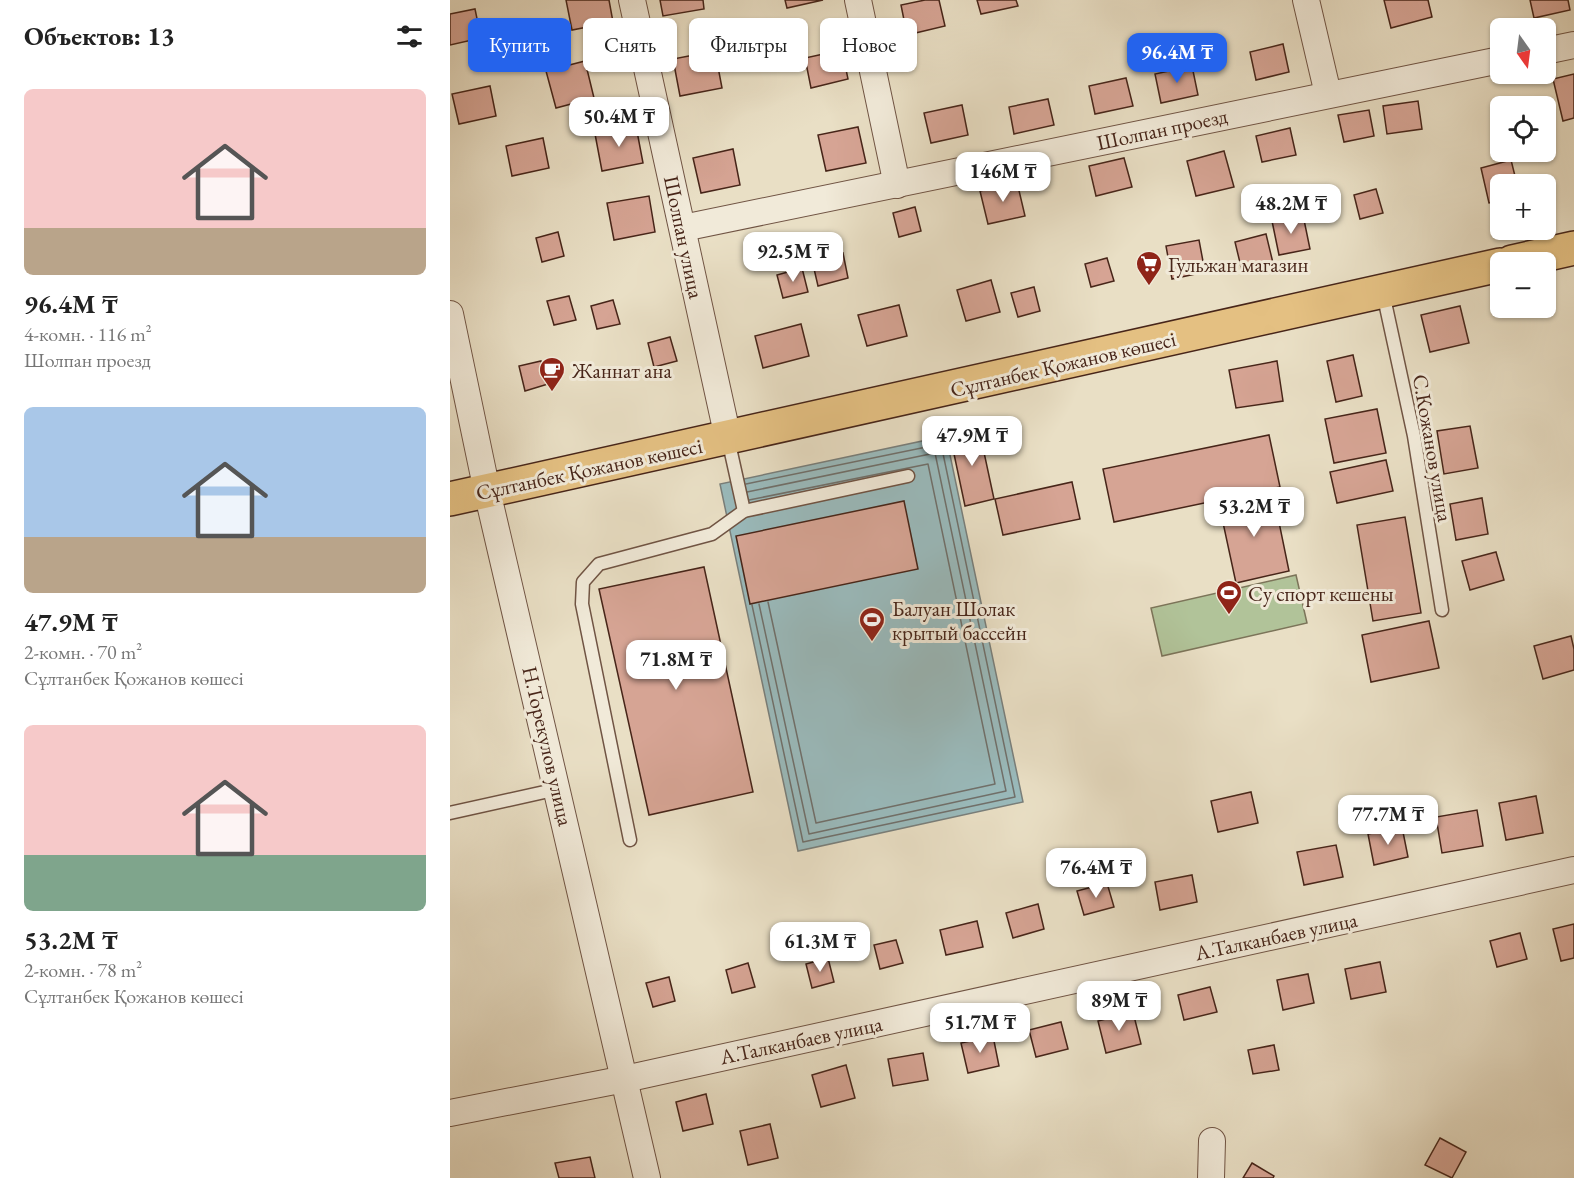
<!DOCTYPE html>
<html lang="ru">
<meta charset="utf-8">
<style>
:root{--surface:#fff;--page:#f6f6f6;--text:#222;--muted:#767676;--accent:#2563eb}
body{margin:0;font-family:"EB Garamond",serif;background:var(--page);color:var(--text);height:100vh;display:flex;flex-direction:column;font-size:22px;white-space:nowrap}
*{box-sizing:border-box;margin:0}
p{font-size:20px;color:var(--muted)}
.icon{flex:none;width:33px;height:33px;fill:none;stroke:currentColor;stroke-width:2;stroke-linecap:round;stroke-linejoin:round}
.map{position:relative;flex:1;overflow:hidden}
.side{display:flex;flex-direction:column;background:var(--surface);width:450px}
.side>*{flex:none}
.top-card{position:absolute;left:18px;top:18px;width:570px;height:54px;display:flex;gap:12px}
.needle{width:39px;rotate:166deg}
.buttons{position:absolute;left:1040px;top:18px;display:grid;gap:12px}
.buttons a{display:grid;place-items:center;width:66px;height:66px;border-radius:9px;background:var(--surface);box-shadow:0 2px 4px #0004;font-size:30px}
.price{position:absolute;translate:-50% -51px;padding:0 14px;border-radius:12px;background:#fff;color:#222;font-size:20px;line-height:39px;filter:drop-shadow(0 2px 3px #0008)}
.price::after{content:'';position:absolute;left:50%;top:36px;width:18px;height:14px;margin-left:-9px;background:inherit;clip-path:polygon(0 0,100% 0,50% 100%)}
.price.selected{background:var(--accent);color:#fff}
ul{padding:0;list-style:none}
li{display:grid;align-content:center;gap:12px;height:318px;padding:0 24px}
li span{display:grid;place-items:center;height:186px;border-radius:9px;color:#555}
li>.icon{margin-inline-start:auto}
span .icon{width:108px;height:108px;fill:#fffc;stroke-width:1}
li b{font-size:26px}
h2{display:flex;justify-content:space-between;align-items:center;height:72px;padding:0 24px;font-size:26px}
.pill{padding:0 21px;border-radius:9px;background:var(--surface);box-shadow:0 2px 4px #0004;font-size:21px;line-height:54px}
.pill.selected{background:var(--accent);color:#fff}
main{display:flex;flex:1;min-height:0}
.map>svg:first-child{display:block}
.green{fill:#b1c399;stroke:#7c7459;stroke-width:1.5}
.water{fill:#9abbbd;stroke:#797f7b;stroke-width:1.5}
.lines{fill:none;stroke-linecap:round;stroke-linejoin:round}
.shore{stroke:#70706b;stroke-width:1.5}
.building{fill:#d6a494;stroke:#472519;stroke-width:1.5}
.lane-casing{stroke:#705444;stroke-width:15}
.street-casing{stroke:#705444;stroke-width:28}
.primary-casing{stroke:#472519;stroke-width:36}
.lane{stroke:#f1ead9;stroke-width:12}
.street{stroke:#f1ead9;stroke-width:26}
.primary{stroke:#e4c082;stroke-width:33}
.labels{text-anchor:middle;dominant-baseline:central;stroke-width:6;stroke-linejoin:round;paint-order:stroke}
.street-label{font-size:21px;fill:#472519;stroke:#f1ead9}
.poi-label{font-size:21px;fill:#472519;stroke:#f1ead9;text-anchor:start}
</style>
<main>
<section class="side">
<h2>Объектов: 13<svg class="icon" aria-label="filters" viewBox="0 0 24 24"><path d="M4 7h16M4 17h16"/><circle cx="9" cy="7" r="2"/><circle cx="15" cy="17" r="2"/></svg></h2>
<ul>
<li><span style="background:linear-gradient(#f6c9c9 75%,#b9a48a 0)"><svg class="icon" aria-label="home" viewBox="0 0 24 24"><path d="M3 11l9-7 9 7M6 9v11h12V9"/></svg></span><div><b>96.4M ₸</b><p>4-комн. · 116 m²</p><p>Шолпан проезд</p></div></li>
<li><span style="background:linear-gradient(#a9c7e8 70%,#b9a48a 0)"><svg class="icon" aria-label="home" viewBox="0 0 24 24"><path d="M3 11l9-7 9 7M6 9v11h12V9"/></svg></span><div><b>47.9M ₸</b><p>2-комн. · 70 m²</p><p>Сұлтанбек Қожанов көшесі</p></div></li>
<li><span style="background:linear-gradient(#f6c9c9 70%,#7fa58c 0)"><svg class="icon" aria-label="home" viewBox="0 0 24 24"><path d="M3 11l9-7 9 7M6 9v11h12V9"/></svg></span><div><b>53.2M ₸</b><p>2-комн. · 78 m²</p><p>Сұлтанбек Қожанов көшесі</p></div></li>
</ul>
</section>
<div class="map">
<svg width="1124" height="1178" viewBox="0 0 1124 1178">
<rect width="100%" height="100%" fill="#e9dfc5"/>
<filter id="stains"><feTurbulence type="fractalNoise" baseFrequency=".00333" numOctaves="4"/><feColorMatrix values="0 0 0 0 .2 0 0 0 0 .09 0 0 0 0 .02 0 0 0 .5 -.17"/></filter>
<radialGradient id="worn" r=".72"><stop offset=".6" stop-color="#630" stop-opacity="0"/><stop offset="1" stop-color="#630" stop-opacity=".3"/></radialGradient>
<path class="green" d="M846,575L857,623L712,656L701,608Z"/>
<path class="water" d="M496,436L573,802L348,851L270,484Z"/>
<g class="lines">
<g class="shore">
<path d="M296,484L491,444L565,797L353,842L302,605"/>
<path d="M297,492L485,453L556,791L359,834L309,604"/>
<path d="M299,500L478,464L545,784L366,823L318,602"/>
</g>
</g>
<g class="building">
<path d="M116,0H159L163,22L122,30Z"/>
<path d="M210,0H253L254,9L213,16Z"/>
<path d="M335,0H373L337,8Z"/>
<path d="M475,0H489L495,26L457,35L451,5Z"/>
<path d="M527,0H566L568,6L531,14Z"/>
<path d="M934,0H978L982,17L941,28Z"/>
<path d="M1080,0H1118L1120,10L1084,18Z"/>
<path d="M25,9L31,38L0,45V14Z"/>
<path d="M833,44L839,72L806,80L800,52Z"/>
<path d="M392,50L398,79L361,88L355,58Z"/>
<path d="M265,51L272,88L230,96L223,59Z"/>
<path d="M135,61L144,98L106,108L96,71Z"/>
<path d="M742,66L748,95L711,103L705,74Z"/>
<path d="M1124,74V118L1113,121L1103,79Z"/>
<path d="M676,78L683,106L645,114L639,86Z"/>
<path d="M40,86L46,116L9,124L2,94Z"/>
<path d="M598,99L604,125L564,134L559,107Z"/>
<path d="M968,101L972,129L937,134L933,106Z"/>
<path d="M512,105L518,135L481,143L474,113Z"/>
<path d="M919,110L924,136L894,142L888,115Z"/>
<path d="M186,126L193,163L152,171L145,134Z"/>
<path d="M408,127L416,163L376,171L368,135Z"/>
<path d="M840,128L846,155L812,162L806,136Z"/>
<path d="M93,138L99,168L62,176L56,146Z"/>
<path d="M283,149L290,185L251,193L243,158Z"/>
<path d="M774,151L784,187L746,196L737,161Z"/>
<path d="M674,158L682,187L646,196L639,166Z"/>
<path d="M1061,160L1067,184H1050V201L1039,203L1031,168Z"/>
<path d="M567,182L575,216L538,224L530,191Z"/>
<path d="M926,189L933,213L910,219L904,195Z"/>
<path d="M199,196L205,232L164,240L157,203Z"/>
<path d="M465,207L471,231L449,237L443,213Z"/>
<path d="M853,215L860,249L829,255L822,221Z"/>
<path d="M108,232L114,256L92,262L86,238Z"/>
<path d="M816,234L823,263L792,271L785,242Z"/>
<path d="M749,240L755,272L722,279L716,246Z"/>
<path d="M393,253L398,278L368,286L362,260Z"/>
<path d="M657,258L664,281L641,287L635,264Z"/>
<path d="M352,268L358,292L333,298L327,275Z"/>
<path d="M541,280L550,312L516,321L507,290Z"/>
<path d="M584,287L590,311L568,317L561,293Z"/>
<path d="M119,296L126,320L104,325L97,301Z"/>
<path d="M163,300L170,324L147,329L141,306Z"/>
<path d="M449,305L457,336L417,346L408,315Z"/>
<path d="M1010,306L1019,343L980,352L971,315Z"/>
<path d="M351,324L359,356L313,368L305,336Z"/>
<path d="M220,337L227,361L204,367L198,343Z"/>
<path d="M903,355L912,396L886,402L877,361Z"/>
<path d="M91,361L98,384L75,391L69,366Z"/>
<path d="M827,361L833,401L786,408L779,370Z"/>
<path d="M927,409L936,453L884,463L875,419Z"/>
<path d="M1020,426L1028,468L994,474L987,431Z"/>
<path d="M529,429L544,499L515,506L500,435Z"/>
<path d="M819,435L830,487L664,522L653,469Z"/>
<path d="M936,460L943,491L887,503L880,472Z"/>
<path d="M622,482L630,519L553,535L545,499Z"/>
<path d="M823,493L839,571L786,583L769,504Z"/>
<path d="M1032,498L1038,534L1006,540L1000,504Z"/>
<path d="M454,501L468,569L300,604L286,536Z"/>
<path d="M955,517L971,613L923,621L907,525Z"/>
<path d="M1046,552L1054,580L1020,590L1012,561Z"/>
<path d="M254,567L303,792L199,815L149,589Z"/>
<path d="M979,621L989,668L921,682L912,635Z"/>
<path d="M1121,636L1124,649V670L1093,679L1084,646Z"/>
<path d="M801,792L808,823L768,832L761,801Z"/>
<path d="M1086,796L1093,833L1056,840L1049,803Z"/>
<path d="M1027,810L1033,846L992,853L986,817Z"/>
<path d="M952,827L958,857L924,865L918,834Z"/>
<path d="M886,845L893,877L854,885L847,852Z"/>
<path d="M742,875L747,902L710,910L705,882Z"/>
<path d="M657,883L664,907L634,915L627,891Z"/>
<path d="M588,904L594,929L563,938L556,913Z"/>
<path d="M527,921L533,947L496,955L490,930Z"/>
<path d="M1124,924V958L1111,961L1103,929Z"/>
<path d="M1070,933L1077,959L1047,967L1040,941Z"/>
<path d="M446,940L453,963L430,969L424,945Z"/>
<path d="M378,958L384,982L362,988L356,964Z"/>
<path d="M930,962L936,992L901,999L895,969Z"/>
<path d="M298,963L305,987L282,993L276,970Z"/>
<path d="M858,974L864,1003L833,1010L827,980Z"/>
<path d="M219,977L225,1001L203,1007L196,983Z"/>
<path d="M760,987L767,1012L734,1020L728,995Z"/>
<path d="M683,1012L691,1044L656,1053L648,1021Z"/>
<path d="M611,1022L618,1049L586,1057L579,1030Z"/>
<path d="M543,1036L549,1066L518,1073L511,1043Z"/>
<path d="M824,1045L829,1070L803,1074L798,1050Z"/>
<path d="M473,1053L478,1080L443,1086L438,1059Z"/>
<path d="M396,1065L405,1098L371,1107L362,1075Z"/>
<path d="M256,1094L263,1124L233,1131L226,1102Z"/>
<path d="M320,1124L328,1158L298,1165L290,1131Z"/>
<path d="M990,1138L1016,1152L1002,1178L975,1165Z"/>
<path d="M140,1157L145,1178H109L105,1163Z"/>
<path d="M802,1163L824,1176L823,1178H793Z"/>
</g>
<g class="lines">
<defs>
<g id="lane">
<path d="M933,293L964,436L992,610"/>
<path d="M278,439L294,511"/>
<path d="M0,813L108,789"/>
<path d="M180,840L132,604L133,582L149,564L262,534L294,511L458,476"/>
</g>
<g id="street">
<path d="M182,0L278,438"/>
<path d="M408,0L447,185"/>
<path d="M856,0L878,94"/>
<path d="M1095,51L1124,45"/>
<path d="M233,228L1050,60"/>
<path d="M0,314L37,491L197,1178"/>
<path d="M0,1113L175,1079L1124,870"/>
<path d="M761,1178L762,1141"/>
</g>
<g id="primary">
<path d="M1062,262L1124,248"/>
<path d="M0,499L1050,265"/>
</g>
</defs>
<use href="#lane" class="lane-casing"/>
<use href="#street" class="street-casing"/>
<use href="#primary" class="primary-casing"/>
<use href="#lane" class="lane"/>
<use href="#street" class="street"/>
<use href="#primary" class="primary"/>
</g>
<defs>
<symbol id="supermarket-pin" viewBox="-11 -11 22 30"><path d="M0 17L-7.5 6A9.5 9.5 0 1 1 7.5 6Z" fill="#8f2418" stroke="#f1ead9"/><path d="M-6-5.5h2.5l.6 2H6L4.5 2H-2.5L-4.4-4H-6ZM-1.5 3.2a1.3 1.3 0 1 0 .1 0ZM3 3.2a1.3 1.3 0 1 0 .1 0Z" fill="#fff"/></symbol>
<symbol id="cafe-pin" viewBox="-11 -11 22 30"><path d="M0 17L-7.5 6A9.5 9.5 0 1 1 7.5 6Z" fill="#8f2418" stroke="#f1ead9"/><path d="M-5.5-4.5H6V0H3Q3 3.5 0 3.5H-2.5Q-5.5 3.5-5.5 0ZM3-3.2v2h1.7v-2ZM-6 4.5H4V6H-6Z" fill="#fff"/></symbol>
<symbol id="stadium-pin" viewBox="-11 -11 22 30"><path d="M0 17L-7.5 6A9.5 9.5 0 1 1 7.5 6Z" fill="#8f2418" stroke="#f1ead9"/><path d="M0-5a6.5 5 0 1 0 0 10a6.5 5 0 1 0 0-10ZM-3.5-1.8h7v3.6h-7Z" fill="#fff"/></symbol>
</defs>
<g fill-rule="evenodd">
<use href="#supermarket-pin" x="684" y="249" width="30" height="40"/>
<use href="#cafe-pin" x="87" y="355" width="30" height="40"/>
<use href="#stadium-pin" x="764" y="578" width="30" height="40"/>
<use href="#stadium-pin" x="407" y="605" width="30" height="40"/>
</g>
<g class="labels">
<g class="street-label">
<text transform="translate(712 129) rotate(-12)">Шолпан проезд</text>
<text transform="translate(234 237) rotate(78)">Шолпан улица</text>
<text transform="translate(613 364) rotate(-13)">Сұлтанбек Қожанов көшесі</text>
<text transform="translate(983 448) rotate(80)">С.Кожанов улица</text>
<text transform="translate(139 469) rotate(-12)">Сұлтанбек Қожанов көшесі</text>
<text transform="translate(98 746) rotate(77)">Н.Торекулов улица</text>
<text transform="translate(826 936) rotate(-12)">А.Талканбаев улица</text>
<text transform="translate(351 1040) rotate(-12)">А.Талканбаев улица</text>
</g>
<g class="poi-label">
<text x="718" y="264">Гульжан магазин</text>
<text x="122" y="370">Жаннат ана</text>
<text x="798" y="593">Су спорт кешены</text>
<text x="442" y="608">Балуан Шолак<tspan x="442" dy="24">крытый бассейн</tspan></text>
</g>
</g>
<rect width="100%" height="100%" filter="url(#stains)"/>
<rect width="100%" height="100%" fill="url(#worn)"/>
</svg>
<div class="buttons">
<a><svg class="needle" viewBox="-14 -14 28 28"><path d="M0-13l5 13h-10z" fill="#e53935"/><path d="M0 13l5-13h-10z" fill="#767676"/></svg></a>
<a><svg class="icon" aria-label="locate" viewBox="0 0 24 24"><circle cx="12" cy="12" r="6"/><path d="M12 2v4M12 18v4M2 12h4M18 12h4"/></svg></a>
<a>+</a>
<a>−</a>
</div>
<b class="price selected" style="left:727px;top:84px">96.4M ₸</b>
<b class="price" style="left:169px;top:148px">50.4M ₸</b>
<b class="price" style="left:553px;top:203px">146M ₸</b>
<b class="price" style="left:841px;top:235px">48.2M ₸</b>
<b class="price" style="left:343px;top:283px">92.5M ₸</b>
<b class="price" style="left:522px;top:467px">47.9M ₸</b>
<b class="price" style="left:804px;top:538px">53.2M ₸</b>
<b class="price" style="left:226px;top:691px">71.8M ₸</b>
<b class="price" style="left:938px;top:846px">77.7M ₸</b>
<b class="price" style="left:646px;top:899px">76.4M ₸</b>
<b class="price" style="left:370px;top:973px">61.3M ₸</b>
<b class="price" style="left:669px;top:1032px">89M ₸</b>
<b class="price" style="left:530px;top:1054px">51.7M ₸</b>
<div class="top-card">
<a class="pill selected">Купить</a>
<a class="pill">Снять</a>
<a class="pill">Фильтры</a>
<a class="pill">Новое</a>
</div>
</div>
</main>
